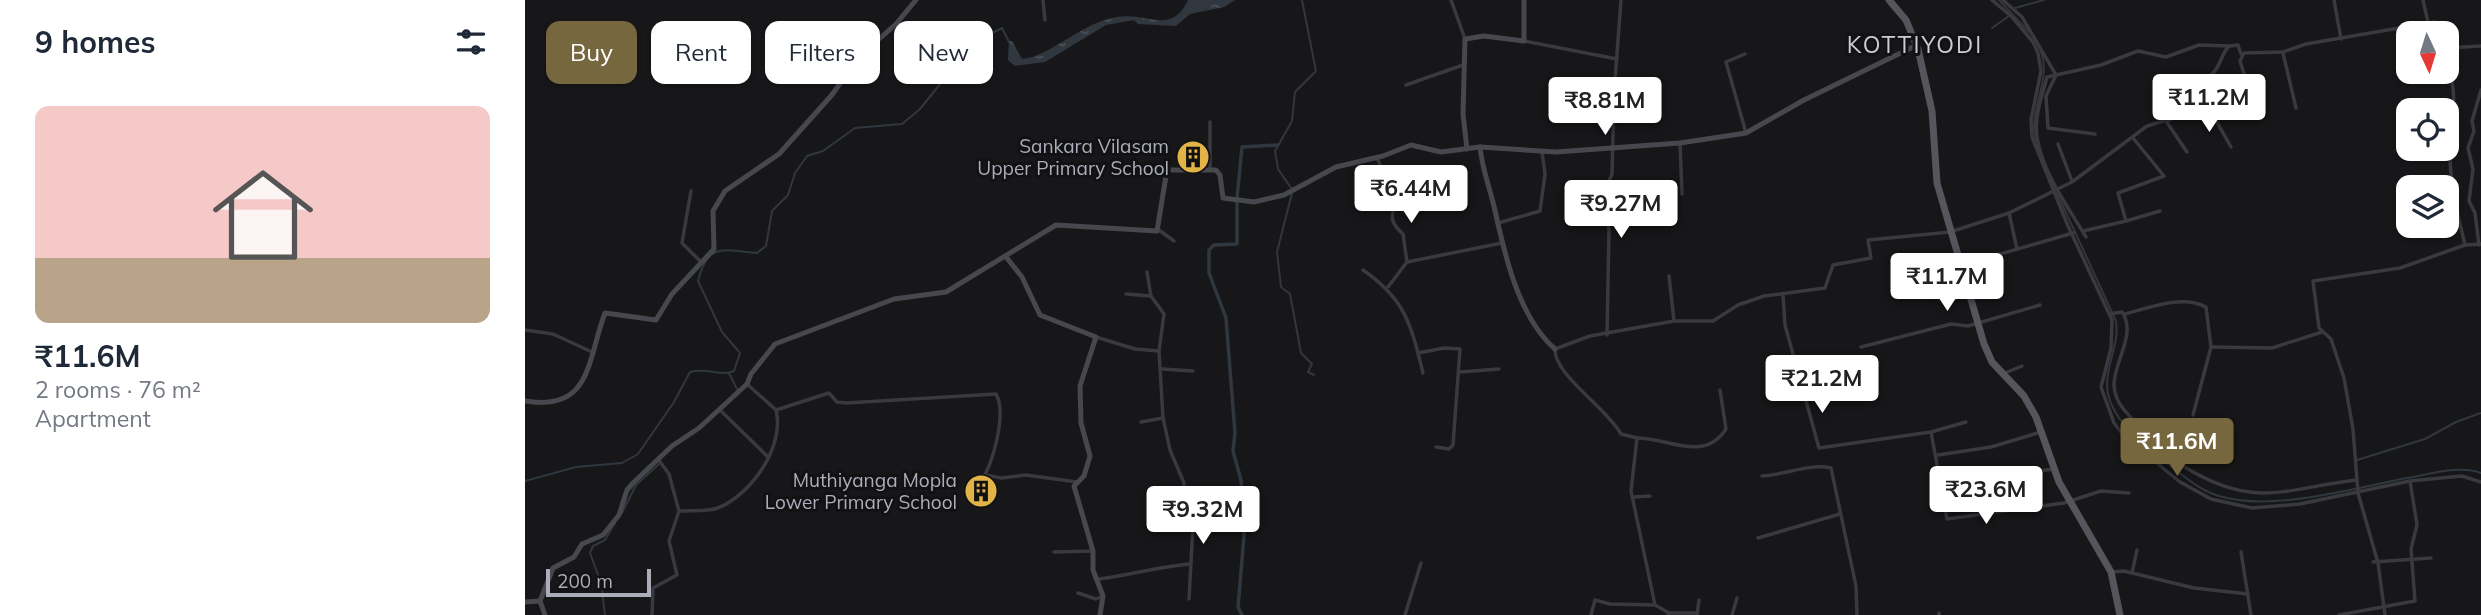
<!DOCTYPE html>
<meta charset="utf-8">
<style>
:root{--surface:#fff;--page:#f6f6f7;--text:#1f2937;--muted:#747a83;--line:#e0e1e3;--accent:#77673e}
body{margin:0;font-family:Mulish,sans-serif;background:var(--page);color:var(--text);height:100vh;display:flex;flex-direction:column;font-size:26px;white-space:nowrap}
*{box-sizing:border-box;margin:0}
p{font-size:23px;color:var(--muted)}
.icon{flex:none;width:38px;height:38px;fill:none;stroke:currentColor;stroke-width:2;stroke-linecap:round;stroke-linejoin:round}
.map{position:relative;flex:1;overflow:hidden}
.panel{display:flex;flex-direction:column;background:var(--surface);width:525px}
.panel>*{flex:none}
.banner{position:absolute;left:21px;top:21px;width:665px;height:63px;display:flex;gap:14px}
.needle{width:46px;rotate:176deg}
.tools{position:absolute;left:1871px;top:21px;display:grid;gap:14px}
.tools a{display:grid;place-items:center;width:63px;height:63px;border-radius:14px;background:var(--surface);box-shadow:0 2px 5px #0004;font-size:35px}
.scale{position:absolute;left:21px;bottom:18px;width:105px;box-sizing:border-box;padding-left:7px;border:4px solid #abaeb8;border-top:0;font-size:19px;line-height:24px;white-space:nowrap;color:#abaeb8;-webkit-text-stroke:5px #121214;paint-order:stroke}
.price{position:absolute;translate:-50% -60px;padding:0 16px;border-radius:7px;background:#fff;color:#222;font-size:23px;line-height:46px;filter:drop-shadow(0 2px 4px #0008)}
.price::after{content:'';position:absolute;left:50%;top:42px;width:21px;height:16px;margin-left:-10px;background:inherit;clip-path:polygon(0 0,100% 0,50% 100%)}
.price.current{background:var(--accent);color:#fff}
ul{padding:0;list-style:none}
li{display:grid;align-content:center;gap:14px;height:371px;padding:0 35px}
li+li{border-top:2px solid var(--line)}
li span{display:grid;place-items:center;height:217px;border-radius:14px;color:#555}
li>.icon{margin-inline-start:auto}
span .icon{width:126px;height:126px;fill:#fffc;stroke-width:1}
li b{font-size:30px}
h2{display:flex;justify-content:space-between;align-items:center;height:84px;padding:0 35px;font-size:30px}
.chip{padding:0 24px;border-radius:14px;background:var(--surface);box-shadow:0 2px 5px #0004;font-size:24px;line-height:63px}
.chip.current{background:var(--accent);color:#fff}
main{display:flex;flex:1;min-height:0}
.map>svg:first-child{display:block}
.water{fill:url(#water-ripples)}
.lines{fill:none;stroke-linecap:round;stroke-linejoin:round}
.stream{stroke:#30373e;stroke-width:2}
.canal{stroke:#30373e;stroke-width:3.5}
.street{stroke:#39393e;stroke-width:3.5}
.secondary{stroke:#47484e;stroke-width:5}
.primary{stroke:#55565c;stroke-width:7}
.labels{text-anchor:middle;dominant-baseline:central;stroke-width:6;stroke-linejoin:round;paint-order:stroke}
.poi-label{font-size:19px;fill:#abaeb8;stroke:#121214;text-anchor:end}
.quarter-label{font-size:23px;letter-spacing:2px;fill:#cbcdd4;stroke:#121214}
</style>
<main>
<section class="panel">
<h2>9 homes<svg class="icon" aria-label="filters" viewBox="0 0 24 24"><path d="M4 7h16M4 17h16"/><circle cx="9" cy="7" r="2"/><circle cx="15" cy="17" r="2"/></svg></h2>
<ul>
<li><span style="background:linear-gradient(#f6c9c9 70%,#b9a48a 0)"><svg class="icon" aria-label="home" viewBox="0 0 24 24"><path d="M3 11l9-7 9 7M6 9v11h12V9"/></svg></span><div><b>₹11.6M</b><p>2 rooms · 76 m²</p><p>Apartment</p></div></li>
</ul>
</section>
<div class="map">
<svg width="1956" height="615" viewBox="0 0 1956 615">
<defs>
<pattern id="water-ripples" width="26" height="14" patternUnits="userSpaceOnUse" patternTransform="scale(1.75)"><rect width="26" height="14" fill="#30373e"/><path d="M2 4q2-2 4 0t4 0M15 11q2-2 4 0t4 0" fill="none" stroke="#4b5158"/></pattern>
</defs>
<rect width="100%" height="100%" fill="#171719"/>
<path class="water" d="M663,0H710L699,7L665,14L651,26L613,24L609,20L581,25L520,62L490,66L483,60L484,41H487L497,59L508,57C537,46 561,22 592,17C623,12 646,36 663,0Z"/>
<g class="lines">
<g class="stream">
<path d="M1474,0L1504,32"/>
<path d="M1490,8L1519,0"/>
<path d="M1467,28L1484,16"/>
<path d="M1511,142C1502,111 1527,82 1516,52"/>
<path d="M766,188L753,169L750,151L767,121L770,92L791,71L777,0"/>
<path d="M767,193L752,252L756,287L765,294L776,353L787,364L783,372L789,375"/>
<path d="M1532,193L1591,321C1595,346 1578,369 1583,394C1589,421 1618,446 1640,462C1657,474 1673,490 1694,496C1750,513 1835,486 1893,476C1913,472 1937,466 1956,473"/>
<path d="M204,373L212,389"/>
<path d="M1832,460L1900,439L1931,422L1956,413"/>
<path d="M0,481L51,467L97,463L113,454L149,402L165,372C180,367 196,377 209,371L215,353L197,332L173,281C183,240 201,251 232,253L241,246L247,211L263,195L270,173L282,156L298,151L330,128L377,124L395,109L448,43L477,28L484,42"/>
<path d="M97,513L111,485L134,464"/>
<path d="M80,615L76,583L65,553L68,546L80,540L90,523"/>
</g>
<g class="canal">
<path d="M712,198L717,147L753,145"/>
<path d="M712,203V244L689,245L684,250V273L701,318L710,433L708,451L716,480L719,536L713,607L717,615"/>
</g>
<g class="street">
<path d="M518,0L520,20"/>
<path d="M926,0L940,39"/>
<path d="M1467,0L1487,17L1508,42L1513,53L1516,71L1506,120L1507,137L1543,226L1587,320L1586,348L1576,387L1589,423L1599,436L1655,482L1686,499L1727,508L1775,504L1885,481L1937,476L1956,482"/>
<path d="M1478,0L1497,17L1531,75L1521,96L1523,128L1570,134"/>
<path d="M1809,0L1816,39"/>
<path d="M1898,0L1903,22"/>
<path d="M999,41L1092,59"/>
<path d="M1922,44L1923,48L1956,46"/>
<path d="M1758,53L1771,108"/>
<path d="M1220,54L1201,62L1221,133"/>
<path d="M881,85L938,65"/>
<path d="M1684,108L1706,147"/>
<path d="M1641,121L1662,152"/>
<path d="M1643,121C1637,82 1669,93 1687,74C1696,66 1696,54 1704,46L1713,45L1716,54"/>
<path d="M1155,143L1157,194"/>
<path d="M1533,144L1547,181"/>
<path d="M852,158C857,170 865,182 868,194C873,214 858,216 878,234L882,262L863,287"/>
<path d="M685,169V122"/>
<path d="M166,191L157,243L177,263"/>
<path d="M1484,213L1492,249"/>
<path d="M1601,221L1635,211"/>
<path d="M973,223L1015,211L1020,174L1017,152"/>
<path d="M634,230L649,241"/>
<path d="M1558,231L1601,221L1593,193L1639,176L1608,138"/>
<path d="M1561,237C1543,207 1517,172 1512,137C1509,116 1517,96 1522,77L1576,65L1613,51L1641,57L1674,45L1704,46"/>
<path d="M1940,245L1956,244"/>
<path d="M1954,245L1950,213L1944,201L1948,169L1943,148L1949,131L1947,121L1956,90"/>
<path d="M882,262L977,243"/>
<path d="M1437,265L1548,233"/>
<path d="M838,270C880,299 886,324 898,373"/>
<path d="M622,272L626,296L639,314L634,351L638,418L645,450L659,483L660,509L668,525L664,599"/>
<path d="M1144,276L1149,321"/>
<path d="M601,294L626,296"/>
<path d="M1258,295L1260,325L1294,448L1406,432L1441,422"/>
<path d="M1584,314L1597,312C1612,334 1589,361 1589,385C1590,406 1605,414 1616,430C1630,450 1649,461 1670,473C1734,508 1763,488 1831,480"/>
<path d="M1600,314C1624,308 1657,294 1681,307L1686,347L1668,415"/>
<path d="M0,330L28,334L67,352"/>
<path d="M1082,335L1084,230L1083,214L1074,205L1087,174L1089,94L1096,0"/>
<path d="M571,337L610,349L634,351"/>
<path d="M1336,347L1426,324L1443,326L1515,305"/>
<path d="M1686,347L1747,348L1797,332"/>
<path d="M893,353L919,348L935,349L928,445L924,449L911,447"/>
<path d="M637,369L668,371"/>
<path d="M935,372L974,369"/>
<path d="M1480,373L1497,366"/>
<path d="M194,409L242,456"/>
<path d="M251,410L304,393L312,402L321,403L471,394C482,413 468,465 455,482"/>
<path d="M616,422L638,418"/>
<path d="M1406,432L1422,519L1539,503L1576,491L1604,493"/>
<path d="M1112,438C1144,438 1179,463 1201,429L1195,390"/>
<path d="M1413,455L1466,447L1516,432"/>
<path d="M1466,473L1482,475L1529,469"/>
<path d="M461,475L476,478L501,475L552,482"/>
<path d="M1237,476C1259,475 1286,463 1306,468L1331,586L1332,615"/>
<path d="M1109,497L1125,496"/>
<path d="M154,511C167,510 182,512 193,508C227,494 260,446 251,410L222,384"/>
<path d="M668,525L683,527"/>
<path d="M1233,538L1315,514"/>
<path d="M529,552L568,551"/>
<path d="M1716,552L1726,615"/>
<path d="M1848,562L1906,558"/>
<path d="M1587,572L1599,571L1669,588L1723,594"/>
<path d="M1607,573L1612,550"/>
<path d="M574,579C604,575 633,567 664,564"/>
<path d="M553,593L571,599L578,596"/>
<path d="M1144,613H1171"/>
<path d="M1414,613V615"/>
<path d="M127,615L128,588L152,575L144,541L154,511L144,474L133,459"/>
<path d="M880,615L896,563"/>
<path d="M1066,615L1070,600L1085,604L1130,605"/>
<path d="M1143,615L1144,613L1130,605L1106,491L1112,438L1096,434C1081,407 1029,375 1030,349L1065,336L1149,321H1188L1213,305L1239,296L1300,288L1308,265L1346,258L1343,240L1425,232L1484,213L1547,182L1622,126L1723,96L1724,90L1715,61L1719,53L1758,52L1781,44L1909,22L1916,24L1920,33"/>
<path d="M1172,615L1174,600"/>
<path d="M1207,615L1212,598"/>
<path d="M1814,615L1890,601L1886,549L1892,525L1885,481"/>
<path d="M1860,615L1853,563L1833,493L1828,429L1819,378L1806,339L1794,328L1788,281L1875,268L1940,245C1933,215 1925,185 1925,154C1925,119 1935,100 1922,63"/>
</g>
<g class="secondary">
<path d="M955,147C957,168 964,186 969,206C979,252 993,317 1030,349"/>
<path d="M942,149L938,114L940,39L959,36L999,41V0"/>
<path d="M481,257L497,277L515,315L571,337L555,386L556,423L565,456L559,476L549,486L568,551V570L578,596L575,615"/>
<path d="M0,401C67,412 62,360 80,313L131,320L147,294L189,249L188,211L200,191L254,154L306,96L335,56L371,24L391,0"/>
<path d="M15,601L20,615"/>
<path d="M0,602L15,601L28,568L49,557L57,544L78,535L94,515L102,490L108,483L147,446L174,428L222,384L226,374L250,344L369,299L421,292L531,225L632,231L642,170H691L695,175L698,198L729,202L759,195L811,167L858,156L886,145L916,152L955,147L1031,152L1155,143L1221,133L1279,100L1392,45"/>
</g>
<path class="primary" d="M1364,0L1381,20L1393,49L1407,111L1412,183L1459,344L1467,362L1499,396L1511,417L1534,482L1586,572L1595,615"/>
</g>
<defs>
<symbol id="building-disc" viewBox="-11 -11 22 22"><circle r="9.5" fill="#e2b346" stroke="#121214"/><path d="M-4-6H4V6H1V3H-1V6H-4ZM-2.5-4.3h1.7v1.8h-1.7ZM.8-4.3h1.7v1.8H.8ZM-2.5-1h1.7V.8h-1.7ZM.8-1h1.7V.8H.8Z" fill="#111"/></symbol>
</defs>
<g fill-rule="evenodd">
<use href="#building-disc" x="649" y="138" width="38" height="38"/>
<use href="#building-disc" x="437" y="472" width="38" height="38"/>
</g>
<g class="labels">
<g class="poi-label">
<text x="644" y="146">Sankara Vilasam<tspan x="644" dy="22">Upper Primary School</tspan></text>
<text x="432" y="480">Muthiyanga Mopla<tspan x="432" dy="22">Lower Primary School</tspan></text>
</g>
<g class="quarter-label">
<text x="1390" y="44">KOTTIYODI</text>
</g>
</g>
</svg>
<div class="tools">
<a><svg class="needle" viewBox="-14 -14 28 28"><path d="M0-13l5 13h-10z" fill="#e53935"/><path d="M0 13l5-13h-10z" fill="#747a83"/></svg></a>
<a><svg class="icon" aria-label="locate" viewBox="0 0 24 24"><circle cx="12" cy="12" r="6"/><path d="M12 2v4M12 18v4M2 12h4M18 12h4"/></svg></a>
<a><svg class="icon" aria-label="layers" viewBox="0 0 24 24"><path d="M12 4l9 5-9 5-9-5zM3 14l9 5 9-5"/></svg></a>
</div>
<div class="scale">200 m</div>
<b class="price" style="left:1684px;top:134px">₹11.2M</b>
<b class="price" style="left:1080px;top:137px">₹8.81M</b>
<b class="price" style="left:886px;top:225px">₹6.44M</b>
<b class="price" style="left:1096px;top:240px">₹9.27M</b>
<b class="price" style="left:1422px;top:313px">₹11.7M</b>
<b class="price" style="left:1297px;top:415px">₹21.2M</b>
<b class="price current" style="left:1652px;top:478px">₹11.6M</b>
<b class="price" style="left:1461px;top:526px">₹23.6M</b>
<b class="price" style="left:678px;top:546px">₹9.32M</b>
<div class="banner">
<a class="chip current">Buy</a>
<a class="chip">Rent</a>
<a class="chip">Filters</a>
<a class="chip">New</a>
</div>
</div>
</main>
